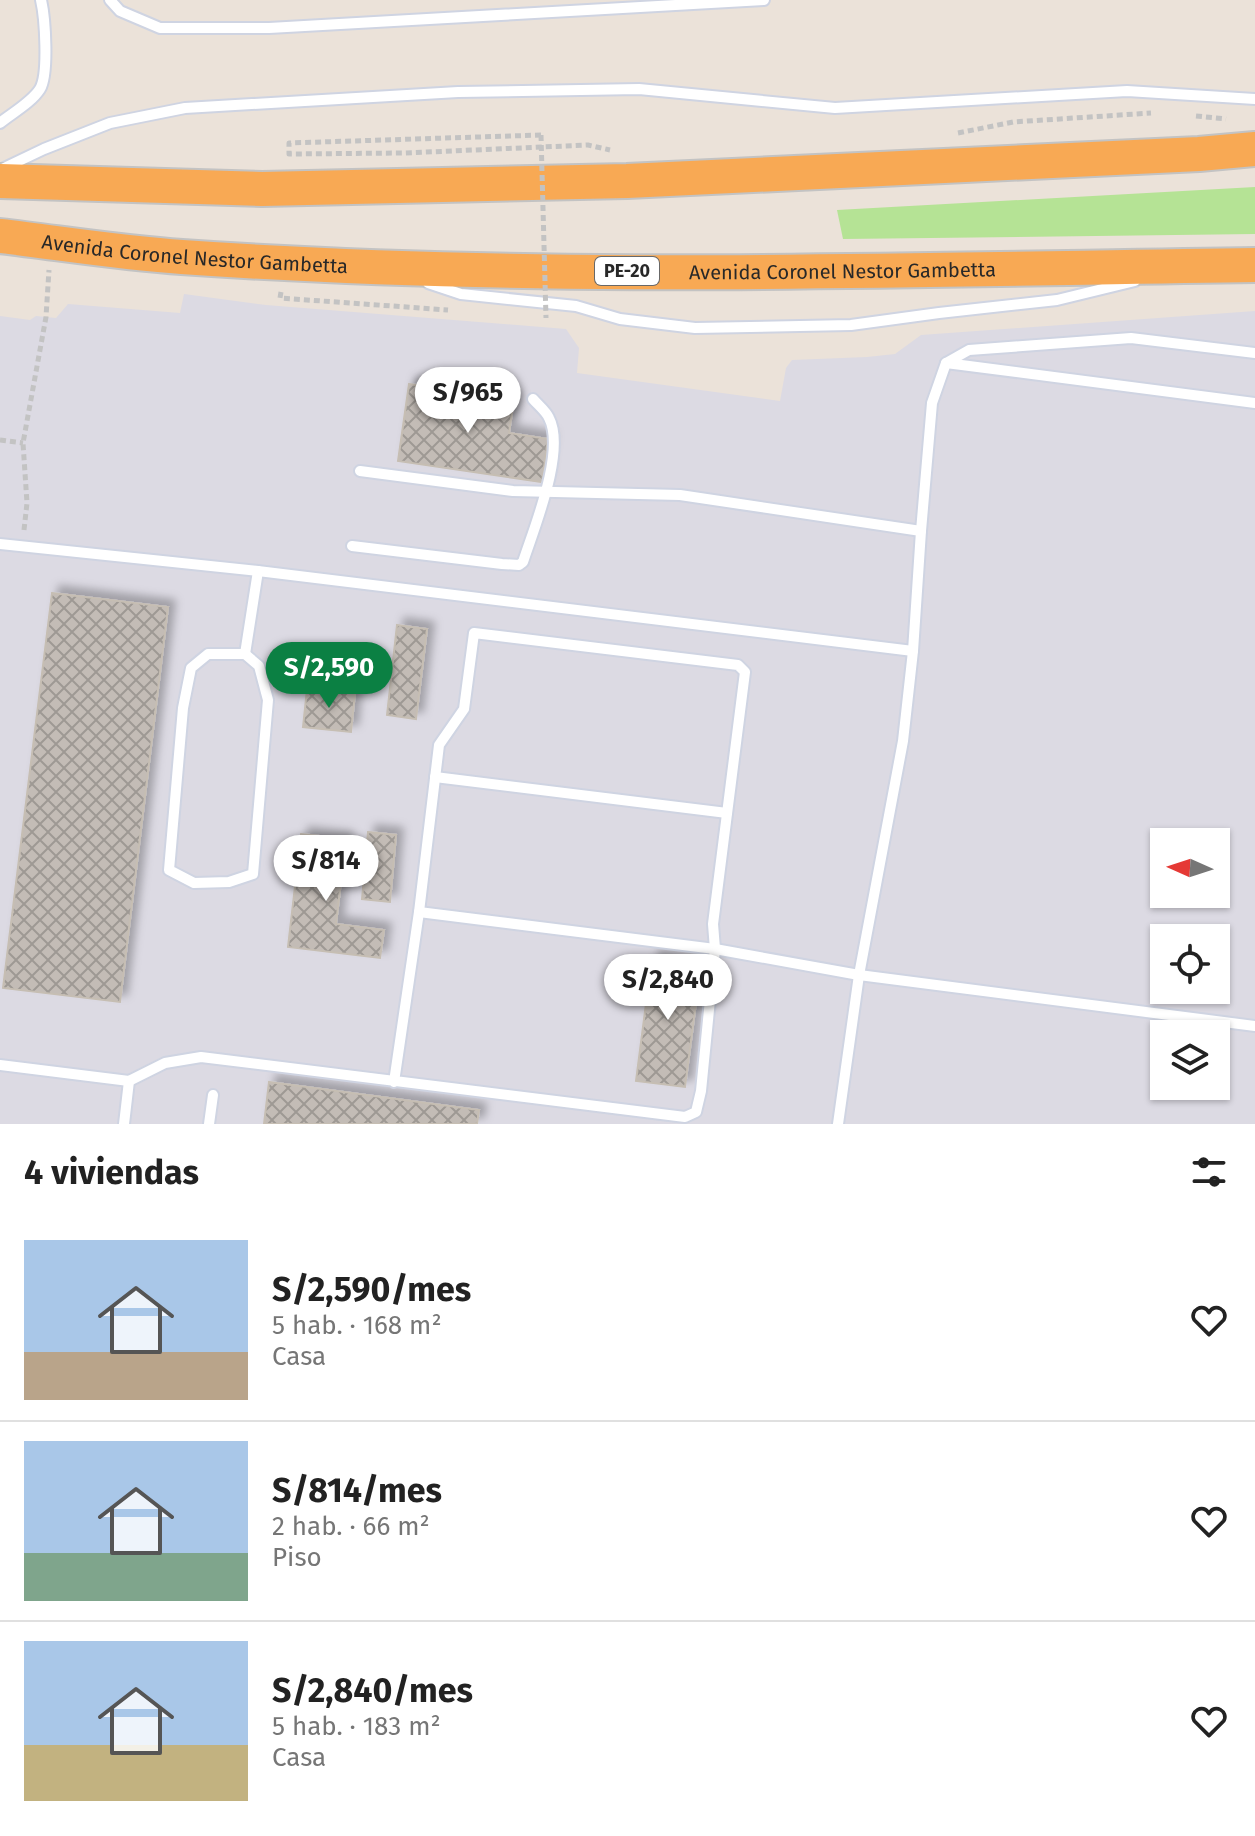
<!DOCTYPE html>
<html lang="es">
<meta charset="utf-8">
<style>
:root{--surface:#fff;--page:#f2f2f2;--text:#222;--muted:#767676;--line:#e0e0e0;--accent:#0b8043}
body{margin:0;font-family:"Fira Sans",sans-serif;background:var(--page);color:var(--text);height:100vh;display:flex;flex-direction:column;font-size:30px;white-space:nowrap}
*{box-sizing:border-box;margin:0}
p{font-size:26px;color:var(--muted)}
.icon{flex:none;width:44px;height:44px;fill:none;stroke:currentColor;stroke-width:2;stroke-linecap:round;stroke-linejoin:round}
.map{position:relative;height:1124px;overflow:hidden}
.details{display:flex;flex-direction:column;background:var(--surface);flex:1}
.details>*{flex:none}
.needle{width:52px;rotate:273deg}
.buttons{position:absolute;left:1150px;top:828px;display:grid;gap:16px}
.buttons a{display:grid;place-items:center;width:80px;height:80px;border-radius:0px;background:var(--surface);box-shadow:0 2px 6px #0004;font-size:40px}
.price{position:absolute;translate:-50% -68px;padding:0 18px;border-radius:28px;background:#fff;color:#222;font-size:26px;line-height:52px;filter:drop-shadow(0 2px 4px #0008)}
.price::after{content:'';position:absolute;left:50%;top:48px;width:24px;height:18px;margin-left:-12px;background:inherit;clip-path:polygon(0 0,100% 0,50% 100%)}
.price.selected{background:var(--accent);color:#fff}
ul{padding:0;list-style:none}
li{display:flex;align-items:center;gap:24px;height:200px;padding:0 24px}
li+li{border-top:2px solid var(--line)}
li span{display:grid;place-items:center;flex:none;width:224px;height:160px;border-radius:0px;color:#555}
li>.icon{margin-inline-start:auto}
span .icon{width:96px;height:96px;fill:#fffc;stroke-width:1}
li b{font-size:34px}
h2{display:flex;justify-content:space-between;align-items:center;height:96px;padding:0 24px;font-size:34px}
.map>svg:first-child{display:block}
.industrial{fill:#dcdae3;fill-rule:evenodd}
.green{fill:#b5e395}
.building{fill:url(#building-cross-hatch);stroke:#c6beb3;stroke-width:2;filter:url(#shadow)}
.lines{fill:none;stroke-linecap:round;stroke-linejoin:round}
.service-casing{stroke:#cfd4e2;stroke-width:14}
.trunk-casing{stroke:#c3c3c3;stroke-width:38}
.path{stroke:#c3c3c3;stroke-width:5;stroke-dasharray:6 4;stroke-linecap:butt}
.service{stroke:#fff;stroke-width:10}
.trunk{stroke:#f8a954;stroke-width:34}
.path-bridge{stroke:#c3c3c3;stroke-width:5;stroke-dasharray:6 4;stroke-linecap:butt}
.labels{text-anchor:middle;dominant-baseline:central;stroke-width:6;stroke-linejoin:round;paint-order:stroke}
.shield{fill:#fff;stroke:#686868;stroke-width:2}
.shield-label{font-size:18px;font-weight:bold;fill:#282828}
.street-label{font-size:20px;fill:#282828;stroke:#fff}
</style>
<div class="map">
<svg width="1255" height="1124" viewBox="0 0 1255 1124">
<defs>
<pattern id="building-cross-hatch" width="8" height="8" patternUnits="userSpaceOnUse" patternTransform="scale(2)"><rect width="8" height="8" fill="#c3bcb6"/><path d="M0 0l8 8M0 8l8-8" fill="none" stroke="#9e9994"/></pattern>
<filter id="shadow"><feDropShadow dx="7" dy="-7" stdDeviation="4" flood-color="#0004"/></filter>
</defs>
<rect width="100%" height="100%" fill="#ebe2d9"/>
<path class="industrial" d="M184,294L266,305L566,329L579,348L577,373L780,401L786,368L792,360L867,357L895,354L921,335L1255,311V1124H0V316L30,320L36,316L56,318L68,304L180,313ZM1164,842H1216V894H1164ZM1164,938H1216V990H1164ZM1164,1034H1216V1086H1164Z"/>
<path class="green" d="M1255,187V234L843,239L837,210Z"/>
<g class="building">
<path d="M409,384L514,399L509,433L548,439L542,482L398,461Z"/>
<path d="M52,593L168,607L120,1002L3,988Z"/>
<path d="M397,625L427,629L416,719L387,715Z"/>
<path d="M307,689L355,693L351,732L303,727Z"/>
<path d="M368,832L396,835L390,902L362,899Z"/>
<path d="M301,834L346,839L336,924L384,930L380,958L288,947Z"/>
<path d="M652,957L701,964L685,1087L636,1081Z"/>
<path d="M269,1082L479,1110L477,1124H264Z"/>
</g>
<g class="lines">
<defs>
<g id="service">
<path d="M110,0L120,11L160,28H269L764,0"/>
<path d="M0,123C12,113 31,103 40,89C49,74 45,17 41,0"/>
<path d="M2,169L44,149L110,123L185,108L458,92L639,89L835,108L1127,91L1255,99"/>
<path d="M428,283L461,294L576,306L620,319L695,328L851,325L939,313L1057,300L1135,281"/>
<path d="M946,363L1255,403"/>
<path d="M360,471L513,491L680,495L921,531"/>
<path d="M0,544L258,571L913,651"/>
<path d="M352,546L502,564L519,565L523,562C534,528 566,451 549,418C546,411 538,405 533,399"/>
<path d="M208,654H245L259,666L268,700L253,874L229,882L194,883L169,870L183,708L191,668Z"/>
<path d="M245,654L258,571"/>
<path d="M435,777L727,813"/>
<path d="M419,912L715,949L859,975L1255,1026"/>
<path d="M0,1065L129,1081L165,1063L201,1057L685,1117L696,1112L701,1091L715,949L713,924L745,672L738,665L474,633L464,709L439,745L419,912L394,1082"/>
<path d="M124,1124L129,1081"/>
<path d="M209,1124L213,1095"/>
<path d="M838,1124L859,975L903,741L913,651L921,531L932,403L946,363L969,350L1131,338L1255,353"/>
</g>
<g id="trunk">
<path d="M0,181L262,189L627,181L1199,154L1255,149"/>
<path id="s1" d="M0,236C60,243 121,253 182,257C539,282 898,270 1255,265"/>
</g>
</defs>
<use href="#service" class="service-casing"/>
<use href="#trunk" class="trunk-casing"/>
<g class="path">
<path d="M1196,116L1226,119"/>
<path d="M958,133L1013,122L1151,113"/>
<path d="M541,135L289,143V154L405,153L588,145L610,150"/>
<path d="M281,292L280,298L448,310"/>
<path d="M0,440L23,443"/>
<path d="M24,530L27,503L23,443L46,317L49,270"/>
</g>
<use href="#service" class="service"/>
<use href="#trunk" class="trunk"/>
<path class="path-bridge" d="M541,135L546,318"/>
</g>
<g class="labels">
<rect class="shield" x="595" y="257" width="64" height="28" rx="6"/>
<g class="shield-label">
<text x="627" y="271">PE-20</text>
</g>
<g class="street-label">
<text stroke="none"><textPath href="#s1" startOffset="196">Avenida Coronel Nestor Gambetta</textPath></text>
<text stroke="none"><textPath href="#s1" startOffset="844">Avenida Coronel Nestor Gambetta</textPath></text>
</g>
</g>
</svg>
<div class="buttons">
<a><svg class="needle" viewBox="-14 -14 28 28"><path d="M0-13l5 13h-10z" fill="#e53935"/><path d="M0 13l5-13h-10z" fill="#767676"/></svg></a>
<a><svg class="icon" aria-label="locate" viewBox="0 0 24 24"><circle cx="12" cy="12" r="6"/><path d="M12 2v4M12 18v4M2 12h4M18 12h4"/></svg></a>
<a><svg class="icon" aria-label="layers" viewBox="0 0 24 24"><path d="M12 4l9 5-9 5-9-5zM3 14l9 5 9-5"/></svg></a>
</div>
<b class="price" style="left:468px;top:435px">S/965</b>
<b class="price selected" style="left:329px;top:710px">S/2,590</b>
<b class="price" style="left:326px;top:903px">S/814</b>
<b class="price" style="left:668px;top:1022px">S/2,840</b>
</div>
<section class="details">
<h2>4 viviendas<svg class="icon" aria-label="filters" viewBox="0 0 24 24"><path d="M4 7h16M4 17h16"/><circle cx="9" cy="7" r="2"/><circle cx="15" cy="17" r="2"/></svg></h2>
<ul>
<li><span style="background:linear-gradient(#a9c7e8 70%,#b9a48a 0)"><svg class="icon" aria-label="home" viewBox="0 0 24 24"><path d="M3 11l9-7 9 7M6 9v11h12V9"/></svg></span><div><b>S/2,590/mes</b><p>5 hab. · 168 m²</p><p>Casa</p></div><svg class="icon" aria-label="heart" viewBox="0 0 24 24"><path d="M12 20l-8-8c-3-5 5-10 8-4 3-6 11-1 8 4z"/></svg></li>
<li><span style="background:linear-gradient(#a9c7e8 70%,#7fa58c 0)"><svg class="icon" aria-label="home" viewBox="0 0 24 24"><path d="M3 11l9-7 9 7M6 9v11h12V9"/></svg></span><div><b>S/814/mes</b><p>2 hab. · 66 m²</p><p>Piso</p></div><svg class="icon" aria-label="heart" viewBox="0 0 24 24"><path d="M12 20l-8-8c-3-5 5-10 8-4 3-6 11-1 8 4z"/></svg></li>
<li><span style="background:linear-gradient(#a9c7e8 65%,#c2b280 0)"><svg class="icon" aria-label="home" viewBox="0 0 24 24"><path d="M3 11l9-7 9 7M6 9v11h12V9"/></svg></span><div><b>S/2,840/mes</b><p>5 hab. · 183 m²</p><p>Casa</p></div><svg class="icon" aria-label="heart" viewBox="0 0 24 24"><path d="M12 20l-8-8c-3-5 5-10 8-4 3-6 11-1 8 4z"/></svg></li>
</ul>
</section>
